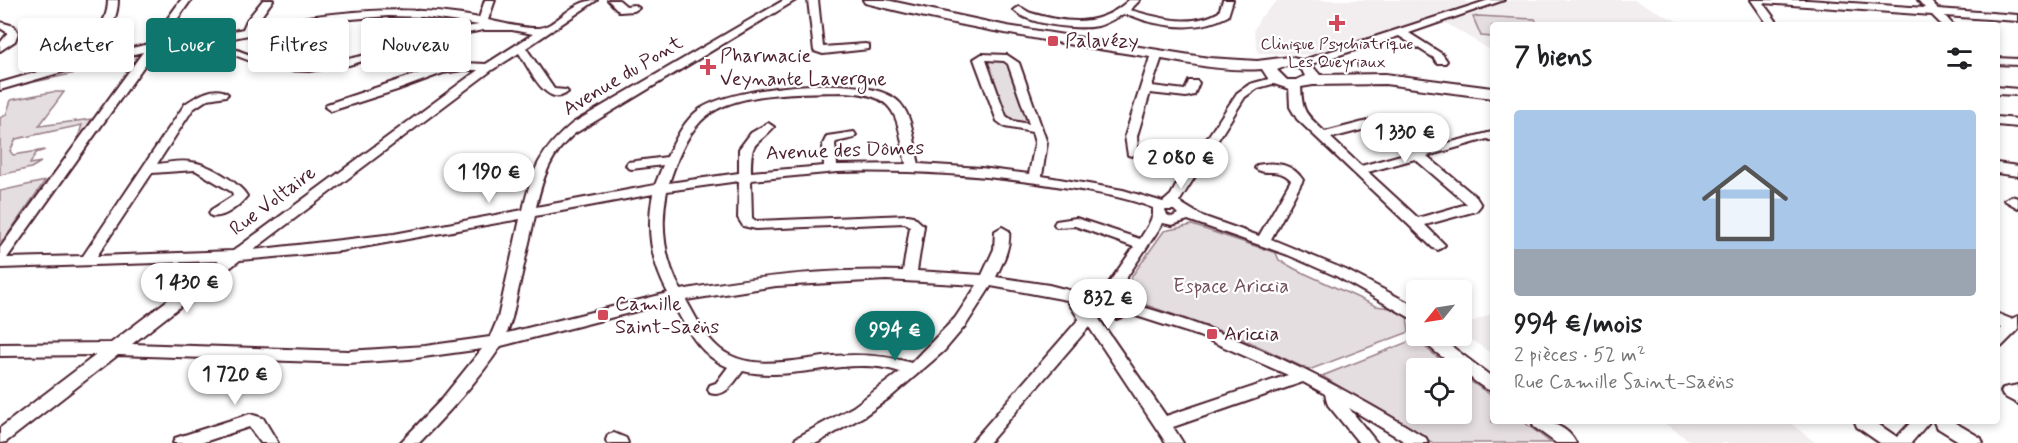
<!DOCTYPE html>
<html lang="fr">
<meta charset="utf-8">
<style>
:root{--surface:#fff;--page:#f6f6f6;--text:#202124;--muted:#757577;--accent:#0f766e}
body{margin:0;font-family:Mynerve,sans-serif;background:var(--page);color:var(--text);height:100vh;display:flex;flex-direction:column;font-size:22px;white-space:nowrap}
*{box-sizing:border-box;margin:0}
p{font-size:20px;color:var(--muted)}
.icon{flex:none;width:33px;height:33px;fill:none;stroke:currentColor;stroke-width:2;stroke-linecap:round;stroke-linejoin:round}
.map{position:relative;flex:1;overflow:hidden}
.details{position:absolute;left:1490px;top:22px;width:510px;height:402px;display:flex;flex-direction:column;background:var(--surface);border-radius:6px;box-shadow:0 3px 9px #0003}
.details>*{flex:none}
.guide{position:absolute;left:18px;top:18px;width:570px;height:54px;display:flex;gap:12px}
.needle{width:39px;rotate:240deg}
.buttons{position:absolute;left:1406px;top:280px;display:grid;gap:12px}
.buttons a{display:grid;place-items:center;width:66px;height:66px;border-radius:6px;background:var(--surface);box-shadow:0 3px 9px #0003;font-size:30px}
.price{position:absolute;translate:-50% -51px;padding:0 14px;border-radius:21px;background:#fff;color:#222;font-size:20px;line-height:39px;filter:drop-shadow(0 2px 3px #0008)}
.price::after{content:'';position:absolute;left:50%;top:36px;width:18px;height:14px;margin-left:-9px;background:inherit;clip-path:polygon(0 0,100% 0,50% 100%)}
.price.current{background:var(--accent);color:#fff}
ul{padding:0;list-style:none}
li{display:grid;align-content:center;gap:12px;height:318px;padding:0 24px}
li span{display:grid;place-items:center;height:186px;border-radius:6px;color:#555}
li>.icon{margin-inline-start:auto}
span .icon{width:108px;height:108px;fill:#fffc;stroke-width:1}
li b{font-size:26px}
h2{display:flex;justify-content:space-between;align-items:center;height:72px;padding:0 24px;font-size:26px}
.tag{padding:0 21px;border-radius:6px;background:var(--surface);box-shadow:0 3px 9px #0003;font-size:21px;line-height:54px}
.tag.current{background:var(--accent);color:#fff}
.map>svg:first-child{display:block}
.built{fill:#f2eeef}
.green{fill:#e5dee0;stroke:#987e86;stroke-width:1.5}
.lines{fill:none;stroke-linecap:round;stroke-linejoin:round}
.minor-casing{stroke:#4a1f2b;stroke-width:4}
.major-casing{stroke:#4a1f2b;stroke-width:4}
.minor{fill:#fff;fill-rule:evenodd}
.major{fill:#fff;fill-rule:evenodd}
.poi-dot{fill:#d1495b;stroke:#fff;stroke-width:2}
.labels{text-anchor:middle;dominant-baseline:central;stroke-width:4.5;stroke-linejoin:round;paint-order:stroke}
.far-poi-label{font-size:16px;fill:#4a1f2b;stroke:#fff}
.poi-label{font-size:20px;fill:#4a1f2b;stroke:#fff;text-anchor:start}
.street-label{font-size:20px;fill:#4a1f2b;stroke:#fff}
.park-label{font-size:20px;fill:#714f58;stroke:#fff}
</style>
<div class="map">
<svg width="2018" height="443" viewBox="0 0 2018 443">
<rect width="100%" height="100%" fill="#fff"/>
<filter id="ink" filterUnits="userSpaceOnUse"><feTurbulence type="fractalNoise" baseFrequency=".0167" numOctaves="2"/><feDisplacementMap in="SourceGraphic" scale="12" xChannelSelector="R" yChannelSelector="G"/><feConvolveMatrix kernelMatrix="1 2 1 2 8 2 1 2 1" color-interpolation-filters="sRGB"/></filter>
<g filter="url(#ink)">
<g class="built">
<path d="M1278,0H1462L1472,5L1315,55L1258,53L1254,30L1260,18Z"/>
<path d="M1510,0H1634L1685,25L1492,26V51L1444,22Z"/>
<path d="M1492,314V354L1461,333V326Z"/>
<path d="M1663,422H1789L1816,443H1693Z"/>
</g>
<g class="green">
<path d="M1478,16L1535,19L1538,25L1492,26V37L1481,36L1473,17Z"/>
<path d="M123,54L135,55L136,59L132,64L83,69L80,72L16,86Z"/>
<path d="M987,59L1004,60L1009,64L1029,123L1011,121L1006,117L986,61Z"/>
<path d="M52,92H64L39,126L92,119L81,136L78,137L82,125L16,139L10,151L13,155L45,150L36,153L30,164L41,162L31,168L0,175V118L6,115L11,100Z"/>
<path d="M45,181L6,237L0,242V191Z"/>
<path d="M1192,225L1276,253L1279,260L1295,269L1376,306L1390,308L1407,317L1409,332L1309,370L1243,339L1146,305L1129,287L1132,276L1164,231Z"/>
<path d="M1415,339L1452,369H1416V414H1461V375L1492,396V422H1524L1551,443H1433L1322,376Z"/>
</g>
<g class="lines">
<defs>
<g id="minor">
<path d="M108,0H118C118,31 92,50 67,63L149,44L181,0H191L161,42L205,37L243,29L247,20L263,0H273L254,26C328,12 404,3 479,18L485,0H495L488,20C502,23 525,29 539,28C556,27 571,0 597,0L526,48L554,89L566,90L568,92C547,110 529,68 519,53L492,70L253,250L394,234L523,210C532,171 540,150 573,123L784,0H796L574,134C550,155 543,177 536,207L655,185L663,165L632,169L628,168L626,165L628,162L667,157C675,140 684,120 700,109C734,86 871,71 900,103C914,119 914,145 919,164L981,168L1029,174L1035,143L1032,132L1005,127L997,121L974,59L982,54L1007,55L1019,63L1047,143L1042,176L1123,190L1163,202L1171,195L1178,182L1237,93L1250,84L1276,77L1280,78V82L1258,88L1245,97L1179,202L1202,216L1259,236L1291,180C1278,166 1265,177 1255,168L1257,165C1275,161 1293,164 1303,180L1271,239L1346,270L1411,304L1416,308V321L1336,276L1288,255L1188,220L1172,225L1163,223L1119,289L1128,292L1136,301V305C1240,334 1334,381 1426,438L1428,443H1407L1349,408L1377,443H1359L1328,405L1325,394L1303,382L1173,427L1183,443H1166L1089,327L989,443H971L1079,319L1067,300L991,286L966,325L944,351L892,396L864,416L817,443H794L796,438L853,407L900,372C849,354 794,383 743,371C734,382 726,398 710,393L708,389L710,385L716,383L728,367C699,355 687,329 672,302L501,346C477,382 449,412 419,443H400L440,401L482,349L409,359L348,363L118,355L6,442L0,443V428L96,355L0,356V344L111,343L219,261L0,268V248L143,52L93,63L0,90V83L55,67L51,64L53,62C79,48 108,32 108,0ZM388,16L424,17L479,25C415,34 352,70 287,63C262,61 240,52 218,41L315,22ZM483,30H512L533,34L486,64L463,63L435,68L327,104L325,107L331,111L397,90L443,73L463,70H478L233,251L97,256L152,173L195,170L232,192L233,196L211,210L209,213L211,216C224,219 239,206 247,196C239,182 207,163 191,162C180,160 168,163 157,164L193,109L208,99L226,96L228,94C215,84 196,97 185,104L83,256L7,258L156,49L205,44L261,65L286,70L309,71L349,65L433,40ZM986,60L1004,61L1008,64L1029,124L1013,121L1006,116ZM844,92C899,94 897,118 906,164L837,165L835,144L836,142L854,138L856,135L854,132L827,136L823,144L824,166L751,172C751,139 755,148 774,127L768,123L751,133L739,149V173L669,183C676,162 685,137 701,121C731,90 803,93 844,92ZM837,172C915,170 992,175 1069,188C1097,193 1126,197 1153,208V215L1148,226L1140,239L1076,218L1056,221L1054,224L1056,227L1075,226L1134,247L1104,290L1097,292L1095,297L1049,285L996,277C1003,262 1011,247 1009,231L1002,227L995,231L994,249L982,275L917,271L924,226L913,216L908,215L756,221L752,218L751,180ZM739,181L738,218L743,226L756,229L905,223L910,227L903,271C828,268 754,277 681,290C664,259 660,226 667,191ZM653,194C646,229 651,262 668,293L507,333L512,318L535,216ZM1165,210H1174L1178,214L1172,217L1167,215ZM520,219L498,318L490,337L425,346L348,351L132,344L240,260L341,251ZM886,280L977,285L955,318L911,363C885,355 860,354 833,356C797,359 751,373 720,349C704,336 696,317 686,300L776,286ZM1116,298L1122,302L1121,306L1116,309L1110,307L1105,300ZM1085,305L1094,307L1089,311ZM1130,314L1199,336L1288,375L1166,416L1099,319L1102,316L1116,319Z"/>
<path d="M608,0H619L626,6L634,5L639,8L634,11L620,12Z"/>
<path d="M808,0H818L823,47L865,44L869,45V49L823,54L814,51Z"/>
<path d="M1129,0H1140L1130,10C1160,18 1191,28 1219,12L1223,0H1233L1228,16C1201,30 1175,28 1146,21C1140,19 1130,14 1124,15C1117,16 1107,24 1098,26C1079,30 1027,25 1014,10L1019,7C1024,8 1027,12 1031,13C1068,24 1100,27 1129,0Z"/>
<path d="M1489,0H1504L1409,33L1442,54L1447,61L1445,63H1437L1434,58L1399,36L1305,66L1301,67L1295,64L1297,62Z"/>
<path d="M1751,0H1808L1925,8L1918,0H1929L1938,9L2018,15V21L1945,16L1954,26H1943L1932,15L1763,3L1780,26H1769Z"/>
<path d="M0,22L14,26L18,33L15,41L0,51V43L8,33L0,28Z"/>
<path d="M1157,51L1163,54L1152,86L1185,90L1189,81H1197L1199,83L1194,95L1186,97L1150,93L1137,136L1138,152L1132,156L1128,155L1125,136L1151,54Z"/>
<path d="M1996,58L2018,59V65L1996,64Z"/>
<path d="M1295,82L1301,85C1302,113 1305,113 1325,132L1379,118L1383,119L1420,150L1492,132V141L1487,139L1427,156L1476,197L1481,205L1476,211L1425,225L1445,245L1438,250L1433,248L1297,119L1290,107L1289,85ZM1377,126L1408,153L1361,166L1331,138ZM1415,159L1466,203L1467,204L1418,218L1368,172Z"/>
<path d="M1996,87L2018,89V95L1996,94Z"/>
<path d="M1996,117L2018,119V127L1996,125Z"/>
<path d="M2011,196L2018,198V208L2004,200Z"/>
<path d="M1996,313L2011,319L2018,316V330L2001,347L1996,348V333L2002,328L1996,325Z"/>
<path d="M1420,336H1438L1492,377V391C1480,388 1470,376 1461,370C1448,360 1430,351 1420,336Z"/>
<path d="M2018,385V404L2003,396L2001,392L2003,388Z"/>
<path d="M250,414L263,418L278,443H261L249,427L201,443H173L175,438Z"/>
<path d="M1532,422C1548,420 1568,426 1576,443H1556L1534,427Z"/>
<path d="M1855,422H1875L1897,437L1911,422H1929L1911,443H1880L1857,427Z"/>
<path d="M1934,422H1954L1981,438L1983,443H1962L1936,427Z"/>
<path d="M614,433L626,438L628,443H607L606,440L608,435Z"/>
</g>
<g id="major">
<path d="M863,0H886L1007,26L1209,58L1257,61L1289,57L1309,62L1320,75L1385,74L1492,88V98L1385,84L1313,85L1289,89L1271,83L1262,69C1222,72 1182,62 1144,56C1050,42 957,26 865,3ZM1289,65L1302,70L1305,76L1296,80H1287L1277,70Z"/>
<path d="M1996,163L2018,166V176L1996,173Z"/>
</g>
</defs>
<use href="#minor" class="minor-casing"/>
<use href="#major" class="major-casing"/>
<use href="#minor" class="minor"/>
<use href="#major" class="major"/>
</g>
</g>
<g class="poi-dot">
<path d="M1334 14h6v6h6v6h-6v6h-6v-6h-6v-6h6z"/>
<rect x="1047" y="35" width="12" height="12" rx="3"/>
<path d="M705 58h6v6h6v6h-6v6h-6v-6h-6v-6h6z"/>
<rect x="597" y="309" width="12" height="12" rx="3"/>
<rect x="1206" y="328" width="12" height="12" rx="3"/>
</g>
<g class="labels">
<g class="far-poi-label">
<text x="1337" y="44">Clinique Psychiatrique<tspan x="1337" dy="18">Les Queyriaux</tspan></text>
</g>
<g class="poi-label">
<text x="1065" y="41">Palavézy</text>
<text x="720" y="56">Pharmacie<tspan x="720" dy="23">Veynante Lavergne</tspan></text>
<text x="615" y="304">Camille<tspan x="615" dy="23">Saint-Saëns</tspan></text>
<text x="1224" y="334">Ariccia</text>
</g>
<g class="street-label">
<text transform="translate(623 76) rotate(-31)">Avenue du Pont</text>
<text transform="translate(845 151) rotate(-2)">Avenue des Dômes</text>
<text transform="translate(273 201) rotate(-37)">Rue Voltaire</text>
</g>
<g class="park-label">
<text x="1231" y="286">Espace Ariccia</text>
</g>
</g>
</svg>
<div class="buttons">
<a><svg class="needle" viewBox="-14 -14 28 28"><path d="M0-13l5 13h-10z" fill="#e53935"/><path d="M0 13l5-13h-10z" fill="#757577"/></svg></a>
<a><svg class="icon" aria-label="locate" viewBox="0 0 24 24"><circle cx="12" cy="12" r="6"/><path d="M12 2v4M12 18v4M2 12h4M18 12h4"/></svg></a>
</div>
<b class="price" style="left:1405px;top:164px">1 330 €</b>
<b class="price" style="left:1181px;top:190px">2 080 €</b>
<b class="price" style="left:489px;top:204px">1 190 €</b>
<b class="price" style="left:187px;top:314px">1 430 €</b>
<b class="price" style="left:1108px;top:330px">832 €</b>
<b class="price current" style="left:895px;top:362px">994 €</b>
<b class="price" style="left:235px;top:406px">1 720 €</b>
<div class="guide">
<a class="tag">Acheter</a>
<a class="tag current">Louer</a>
<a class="tag">Filtres</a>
<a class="tag">Nouveau</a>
</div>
<section class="details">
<h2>7 biens<svg class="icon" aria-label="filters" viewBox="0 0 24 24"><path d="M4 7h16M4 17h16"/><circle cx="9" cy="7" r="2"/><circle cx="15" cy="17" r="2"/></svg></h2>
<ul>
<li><span style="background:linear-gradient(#a9c7e8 75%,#9aa5b1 0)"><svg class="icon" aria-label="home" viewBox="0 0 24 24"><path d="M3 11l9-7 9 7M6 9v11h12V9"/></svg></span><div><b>994 €/mois</b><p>2 pièces · 52 m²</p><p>Rue Camille Saint-Saëns</p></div></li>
</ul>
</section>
</div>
